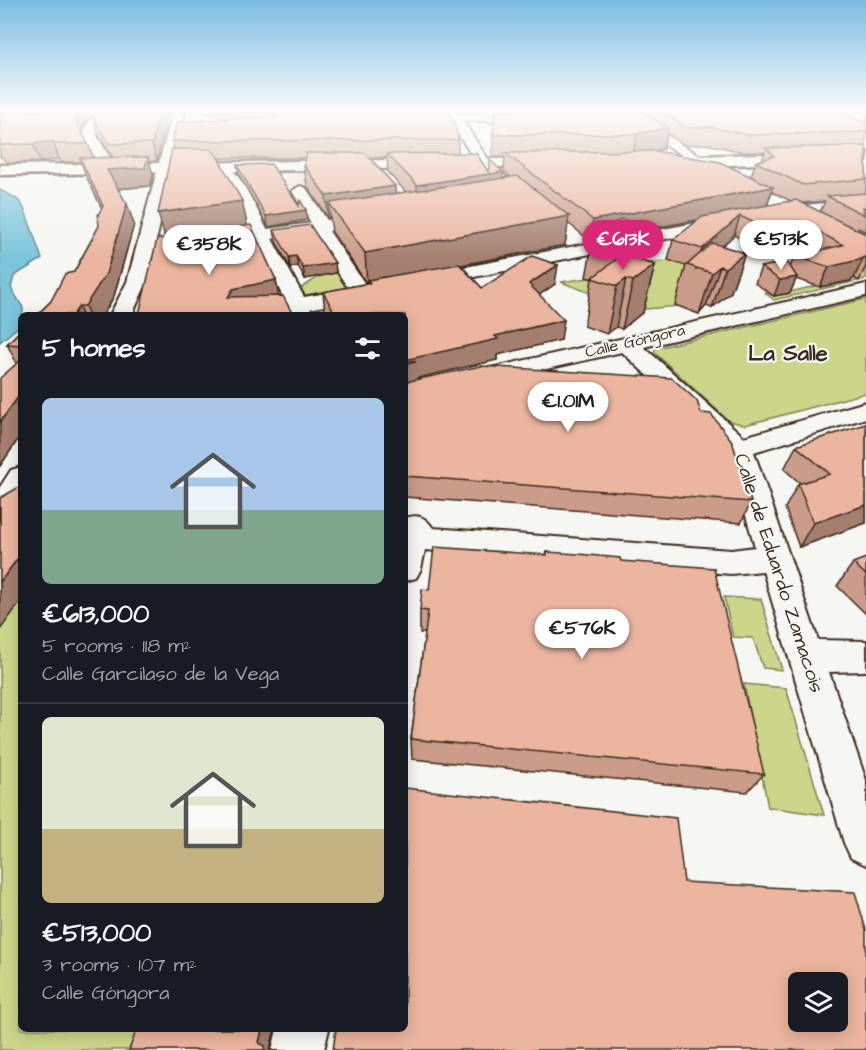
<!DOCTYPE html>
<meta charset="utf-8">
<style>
:root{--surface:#171b24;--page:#20242c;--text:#f1f3f6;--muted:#9ea1a6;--line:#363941;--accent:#db2777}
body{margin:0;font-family:"Architects Daughter",sans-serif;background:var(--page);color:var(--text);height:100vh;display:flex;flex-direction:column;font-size:22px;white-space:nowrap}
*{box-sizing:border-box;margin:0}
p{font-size:20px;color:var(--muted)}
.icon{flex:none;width:33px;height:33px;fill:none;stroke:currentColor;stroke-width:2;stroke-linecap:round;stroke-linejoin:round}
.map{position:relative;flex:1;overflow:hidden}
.details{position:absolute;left:18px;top:312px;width:390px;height:720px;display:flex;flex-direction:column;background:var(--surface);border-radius:9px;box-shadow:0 3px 15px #0003}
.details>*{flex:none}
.buttons{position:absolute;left:788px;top:972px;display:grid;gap:12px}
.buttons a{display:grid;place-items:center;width:60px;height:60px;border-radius:9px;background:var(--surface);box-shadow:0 3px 15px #0003;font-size:30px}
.price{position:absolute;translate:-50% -51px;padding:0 14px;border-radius:21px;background:#fff;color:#222;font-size:20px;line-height:39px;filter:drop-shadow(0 2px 3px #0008)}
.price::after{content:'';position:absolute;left:50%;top:36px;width:18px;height:14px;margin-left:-9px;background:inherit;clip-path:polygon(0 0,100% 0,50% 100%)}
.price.on{background:var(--accent);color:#fff}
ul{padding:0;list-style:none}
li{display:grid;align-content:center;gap:12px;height:318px;padding:0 24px}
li+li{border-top:2px solid var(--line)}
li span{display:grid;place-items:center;height:186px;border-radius:9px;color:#555}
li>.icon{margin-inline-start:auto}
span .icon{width:108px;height:108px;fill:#fffc;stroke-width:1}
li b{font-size:26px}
h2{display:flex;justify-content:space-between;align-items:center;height:72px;padding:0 24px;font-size:26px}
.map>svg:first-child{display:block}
.built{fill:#f3e2d9}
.green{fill:#cbd68a;stroke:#838054;stroke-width:1.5}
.water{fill:#7bc5db;stroke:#61878f;stroke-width:1.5}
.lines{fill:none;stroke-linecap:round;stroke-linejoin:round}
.highway-tunnel{stroke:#d1cdc8;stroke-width:16;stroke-dasharray:16 8;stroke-linecap:butt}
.minor-casing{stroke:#3b2a1e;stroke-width:4}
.major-casing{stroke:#3b2a1e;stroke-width:5}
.minor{fill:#f6f6f2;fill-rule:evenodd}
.major{fill:#f6f6f2;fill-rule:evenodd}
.wall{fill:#ca9c89;stroke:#3b2a1e;stroke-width:1.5;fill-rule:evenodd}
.shaded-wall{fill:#a47f6f;stroke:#3b2a1e;stroke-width:1.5}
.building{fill:#ebb59f;stroke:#3b2a1e;stroke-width:1.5;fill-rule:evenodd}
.labels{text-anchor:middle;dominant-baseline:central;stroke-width:4.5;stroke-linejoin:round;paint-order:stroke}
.far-street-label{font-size:16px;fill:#3b2a1e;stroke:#f6f6f2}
.street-label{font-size:20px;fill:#3b2a1e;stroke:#f6f6f2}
.far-district-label{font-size:22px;font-weight:bold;fill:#3b2a1e;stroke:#f6f6f2}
</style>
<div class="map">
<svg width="866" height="1050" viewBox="0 0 866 1050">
<rect width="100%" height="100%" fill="#f6f6f2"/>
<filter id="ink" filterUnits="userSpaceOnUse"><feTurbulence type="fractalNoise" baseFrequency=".0167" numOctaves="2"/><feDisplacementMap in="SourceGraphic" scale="12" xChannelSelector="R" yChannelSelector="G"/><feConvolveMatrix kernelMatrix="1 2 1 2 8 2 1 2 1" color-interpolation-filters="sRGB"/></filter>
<g filter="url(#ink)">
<path class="built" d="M359,169L357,188L283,189L287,175L264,178L258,171Z"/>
<g class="green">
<path d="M328,254L352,287L305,295L301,288L317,278Z"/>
<path d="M866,260V279L774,300L764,292L774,296L860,275Z"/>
<path d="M671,261L689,267L684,272L696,286L678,306L635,310L561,282L589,278L634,264Z"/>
<path d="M866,299V393L745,425L729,421L654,352L656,348Z"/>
<path d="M21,519V1029H281L276,1050H0V535Z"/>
<path d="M724,597L761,599L782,670L763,668L753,638L733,637Z"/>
<path d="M744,684L786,688L824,815L768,807Z"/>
</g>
<path class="water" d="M0,190C7,194 16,197 21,203C26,209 38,249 42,259L14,276L11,288L23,308V315H21L19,326L0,342Z"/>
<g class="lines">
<path class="highway-tunnel" d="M838,111L866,122"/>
<defs>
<g id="minor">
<path d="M98,111H111L99,127L97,136L117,169L109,174L101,169L83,136L85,127Z"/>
<path d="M173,111H185L155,246L251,232L225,181L214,168L222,163C240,168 258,213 267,229L311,223L292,191L300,186L306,188L327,220L371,214L377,215L380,219L377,223L329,231L367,287L374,292L371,296L310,309L314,315H292L291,312L277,315H234L238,311L285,301L256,242L152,257L147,282L132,315H110L127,282ZM312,233L348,288L349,289L304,297L272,239Z"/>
<path d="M443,111H456L457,114H541L542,117L541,120L536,121H463L492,165L525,193L527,196L525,199H513L482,171L450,122H410L404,118L410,114H445Z"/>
<path d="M611,111H627L733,176L725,181L720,179Z"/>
<path d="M841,111L866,114V122L843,114Z"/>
<path d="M866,199V209L774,218L768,217L766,213L768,209L774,208Z"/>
<path d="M726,217L732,218L735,222L732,226L429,286L422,284L419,280L422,276L429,274Z"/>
<path d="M866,284V296L644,347L744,437L866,402V418L754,452L818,640L866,641V671L829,672L866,780V865L851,858L844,843L763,571L731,574L425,550L421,569L416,578L405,581V518C419,514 425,517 433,528L731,550L755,547L727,450L622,352L405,401V387Z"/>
<path d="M21,467V500L10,517L0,521V487L11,470Z"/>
<path d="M277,1029H329L324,1050H272Z"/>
</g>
<g id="major">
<path d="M866,151V161L662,167L654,162L662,157Z"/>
<path d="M550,158L556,160L558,163L556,166L0,175V165Z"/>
</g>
</defs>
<use href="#minor" class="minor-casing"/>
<use href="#major" class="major-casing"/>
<use href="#minor" class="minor"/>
<use href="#major" class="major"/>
</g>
<g class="wall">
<path d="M0,111H168L157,161H149L153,175L150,186L118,189L134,224L114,296L103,315H37L51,301L74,272L99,226L102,209L86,176L81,162H62L59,159L40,162L9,163L1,157H0ZM96,111L94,119L99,136L113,157L93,158L88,144L82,132L83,126Z"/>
<path d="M199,111H448L458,140V153L489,173L502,178L511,177L504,171L505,157H492L495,111H836L866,123V232L858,228L857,230L866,234V266L859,281L854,278L850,281L820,287L796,279L790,293L774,296L755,283L761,267H790L795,256L811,252L791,241L754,246L734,235L722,246L745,253L731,292L712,308L706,306L699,314L675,305L686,266L668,260L673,240L700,220L649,229L641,261L655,265L643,312L622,329L616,327L607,334L584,326L592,279L586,277L593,240H589L568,223L565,245L461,265L482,288L555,284L539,295L561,340L497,355V360L417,378V379L701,413L751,502L741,523L405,497V315H327L325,312L323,292L368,283L367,284L332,232L330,217L328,218L307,186L304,165L306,158H219L247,226L276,280L278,296L293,315H140L165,238L174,149L172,141L228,119ZM667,134L684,145L707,144L743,152H765L762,160L756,162L751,176L653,151L663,149ZM387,157L388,173L406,192L395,194V186L370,158ZM772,192L791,201L767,206ZM825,201L820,212L802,203L813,202Z"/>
<path d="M237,165L299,206L306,210L307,220L268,227L239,174Z"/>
<path d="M274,230L335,263L336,273L305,279L298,266L290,268L276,241Z"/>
<path d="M21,330V435L0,466L17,364L7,344Z"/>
<path d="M866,424V523L799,547L785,508L798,484L800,483L784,469L796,446Z"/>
<path d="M547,552L621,561L764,774L747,792L412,759L411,739L425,633H420V610L429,590L546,555Z"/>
<path d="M866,558V614L837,586L853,563Z"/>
</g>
<g class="shaded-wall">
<path d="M77,111H96L83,126L81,136L75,119Z"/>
<path d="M160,111H168L157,161L152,143Z"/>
<path d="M668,128L663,149L633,155L637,134Z"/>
<path d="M53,141L59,159L40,162L33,144Z"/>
<path d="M148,157L153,175L150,186L113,189L107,170Z"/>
<path d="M503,172L501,191L417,205V185Z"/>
<path d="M395,186L396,207L329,203L330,217L328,218L326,196Z"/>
<path d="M773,187L766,207L649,229L640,266L614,285L622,247L593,238V240H589L593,220Z"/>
<path d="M242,201L248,229L166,242L158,213Z"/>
<path d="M127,204L134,224L114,296L103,315H89L85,306Z"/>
<path d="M306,210L307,220L268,227L266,216Z"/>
<path d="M569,216L565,245L461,265L368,280V283L367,284L365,253Z"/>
<path d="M740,216L734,235L696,269L702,249Z"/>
<path d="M799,221L791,241L754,246L761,226Z"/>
<path d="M745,253L731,292L712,308L725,268Z"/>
<path d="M296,256L298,266L290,268L289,257Z"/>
<path d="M864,257L854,278L850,281L820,287L829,267Z"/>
<path d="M335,263L336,273L305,279L303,268Z"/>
<path d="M558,265L555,284L526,304L529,284Z"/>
<path d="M655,265L643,312L622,329L633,281Z"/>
<path d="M720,266L706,306L699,314L712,273Z"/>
<path d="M797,277L790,293L774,296L780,280Z"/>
<path d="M626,279L616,327L607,334L617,286Z"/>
<path d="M276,280L279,300L228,297L233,289Z"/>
<path d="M79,306L82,315H73Z"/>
<path d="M564,320L561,340L497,355V360L417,378V382L405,385V360L495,336Z"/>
<path d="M21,393V435L0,466V422Z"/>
<path d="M866,505V523L799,547L813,523Z"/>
<path d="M21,554V601L0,630V582Z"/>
<path d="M262,1029H275L270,1049L272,1050H264L259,1043Z"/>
</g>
<g class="building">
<path d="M0,111H77L75,119L88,144H55L53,141L33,144L1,145L0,144Z"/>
<path d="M96,111H160L152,143L109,144L94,119Z"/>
<path d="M260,111H448L454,120L458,140L172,141L177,122L277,116Z"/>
<path d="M495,111H641L668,128L637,134L493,135Z"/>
<path d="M660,111H836L866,123V132L749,135L712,127L688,128Z"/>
<path d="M866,146V179L803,185L756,162L774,156L766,148Z"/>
<path d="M172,149H211L217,156L242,201L158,213Z"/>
<path d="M655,151L720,162L773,187L593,220L505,153Z"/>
<path d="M307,153H365L395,186L326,196L304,165Z"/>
<path d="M476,153L489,173L490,160L503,172L417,185L387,154Z"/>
<path d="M148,157L145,168L107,170L127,204L106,274L85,306H79L73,315H37L51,301L65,274L74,272L99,226L98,215L103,206L80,158Z"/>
<path d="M271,164L299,206L300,200L306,210L266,216L237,165Z"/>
<path d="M518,176L569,216L365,253L329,203Z"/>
<path d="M866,193V208L863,207L864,215L827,196Z"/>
<path d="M796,200L866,234V258L864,257L859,260L829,267L795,256L843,245L799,221L761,226L740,216L702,249L673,240L702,217Z"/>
<path d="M621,219L649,228L622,247L593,238Z"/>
<path d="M251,225L276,280L233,289L228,297L283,296L293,315H140L139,314L157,239Z"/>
<path d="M310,225L335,263L303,268L296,256L289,257L274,230Z"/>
<path d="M712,243L745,253L725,268L720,266L712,273L687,265Z"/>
<path d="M622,255L655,265L633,281L626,279L617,286L592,278Z"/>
<path d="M532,256L558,265L529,284L564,320L495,336L498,339L405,360V315H336L323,292L370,283L368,280L459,264L482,288Z"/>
<path d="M787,262L797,277L780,280L761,267Z"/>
<path d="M21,330V345L7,344Z"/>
<path d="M21,360V393L0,422V378Z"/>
<path d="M405,361L416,362L405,364Z"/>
<path d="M481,366L672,378L697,401L701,413L711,414L732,441L751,502L405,476V382Z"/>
<path d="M866,424V505L813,523L798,484L830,474L796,446Z"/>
<path d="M21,486V554L0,582V498Z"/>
<path d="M434,547L547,555V552L578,554L620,558L621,561L714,568L764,774L411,739L428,611L420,610L422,589L429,590Z"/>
<path d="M866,558V575L853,563Z"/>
<path d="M405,788L676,818L684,882L855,892L866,930V1050H333L336,1029H405ZM798,982H837V1022H798Z"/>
<path d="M137,1029H262L259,1043L265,1046L264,1050H129Z"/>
</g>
</g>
<linearGradient id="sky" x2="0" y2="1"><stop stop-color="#7cbbe3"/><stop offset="0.43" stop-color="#fbfbf9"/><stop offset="1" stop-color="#fbfbf9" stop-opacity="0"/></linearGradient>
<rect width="866" height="258" fill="url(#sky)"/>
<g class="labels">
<g class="far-street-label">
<text transform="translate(635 341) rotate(-13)">Calle Góngora</text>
</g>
<g class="street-label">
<text transform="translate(779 573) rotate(72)">Calle de Eduardo Zamacois</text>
</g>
<g class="far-district-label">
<text x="788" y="353">La Salle</text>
</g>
</g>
</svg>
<div class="buttons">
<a><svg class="icon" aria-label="layers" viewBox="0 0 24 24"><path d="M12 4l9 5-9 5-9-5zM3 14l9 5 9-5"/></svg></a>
</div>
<b class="price on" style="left:623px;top:271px">€613K</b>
<b class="price" style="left:781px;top:271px">€513K</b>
<b class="price" style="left:209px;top:276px">€358K</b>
<b class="price" style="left:568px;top:433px">€1.01M</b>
<b class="price" style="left:582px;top:660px">€576K</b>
<section class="details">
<h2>5 homes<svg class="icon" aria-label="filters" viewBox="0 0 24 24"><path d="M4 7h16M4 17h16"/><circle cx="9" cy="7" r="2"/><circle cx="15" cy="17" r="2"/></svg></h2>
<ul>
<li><span style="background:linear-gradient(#a9c7e8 60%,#7fa58c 0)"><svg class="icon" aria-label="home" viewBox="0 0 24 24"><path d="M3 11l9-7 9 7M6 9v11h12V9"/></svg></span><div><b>€613,000</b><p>5 rooms · 118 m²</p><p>Calle Garcilaso de la Vega</p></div></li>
<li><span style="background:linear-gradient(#dfe7d0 60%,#c2b280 0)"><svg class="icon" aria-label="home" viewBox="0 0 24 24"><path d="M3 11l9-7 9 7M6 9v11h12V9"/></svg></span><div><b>€513,000</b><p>3 rooms · 107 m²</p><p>Calle Góngora</p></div></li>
</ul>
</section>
</div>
